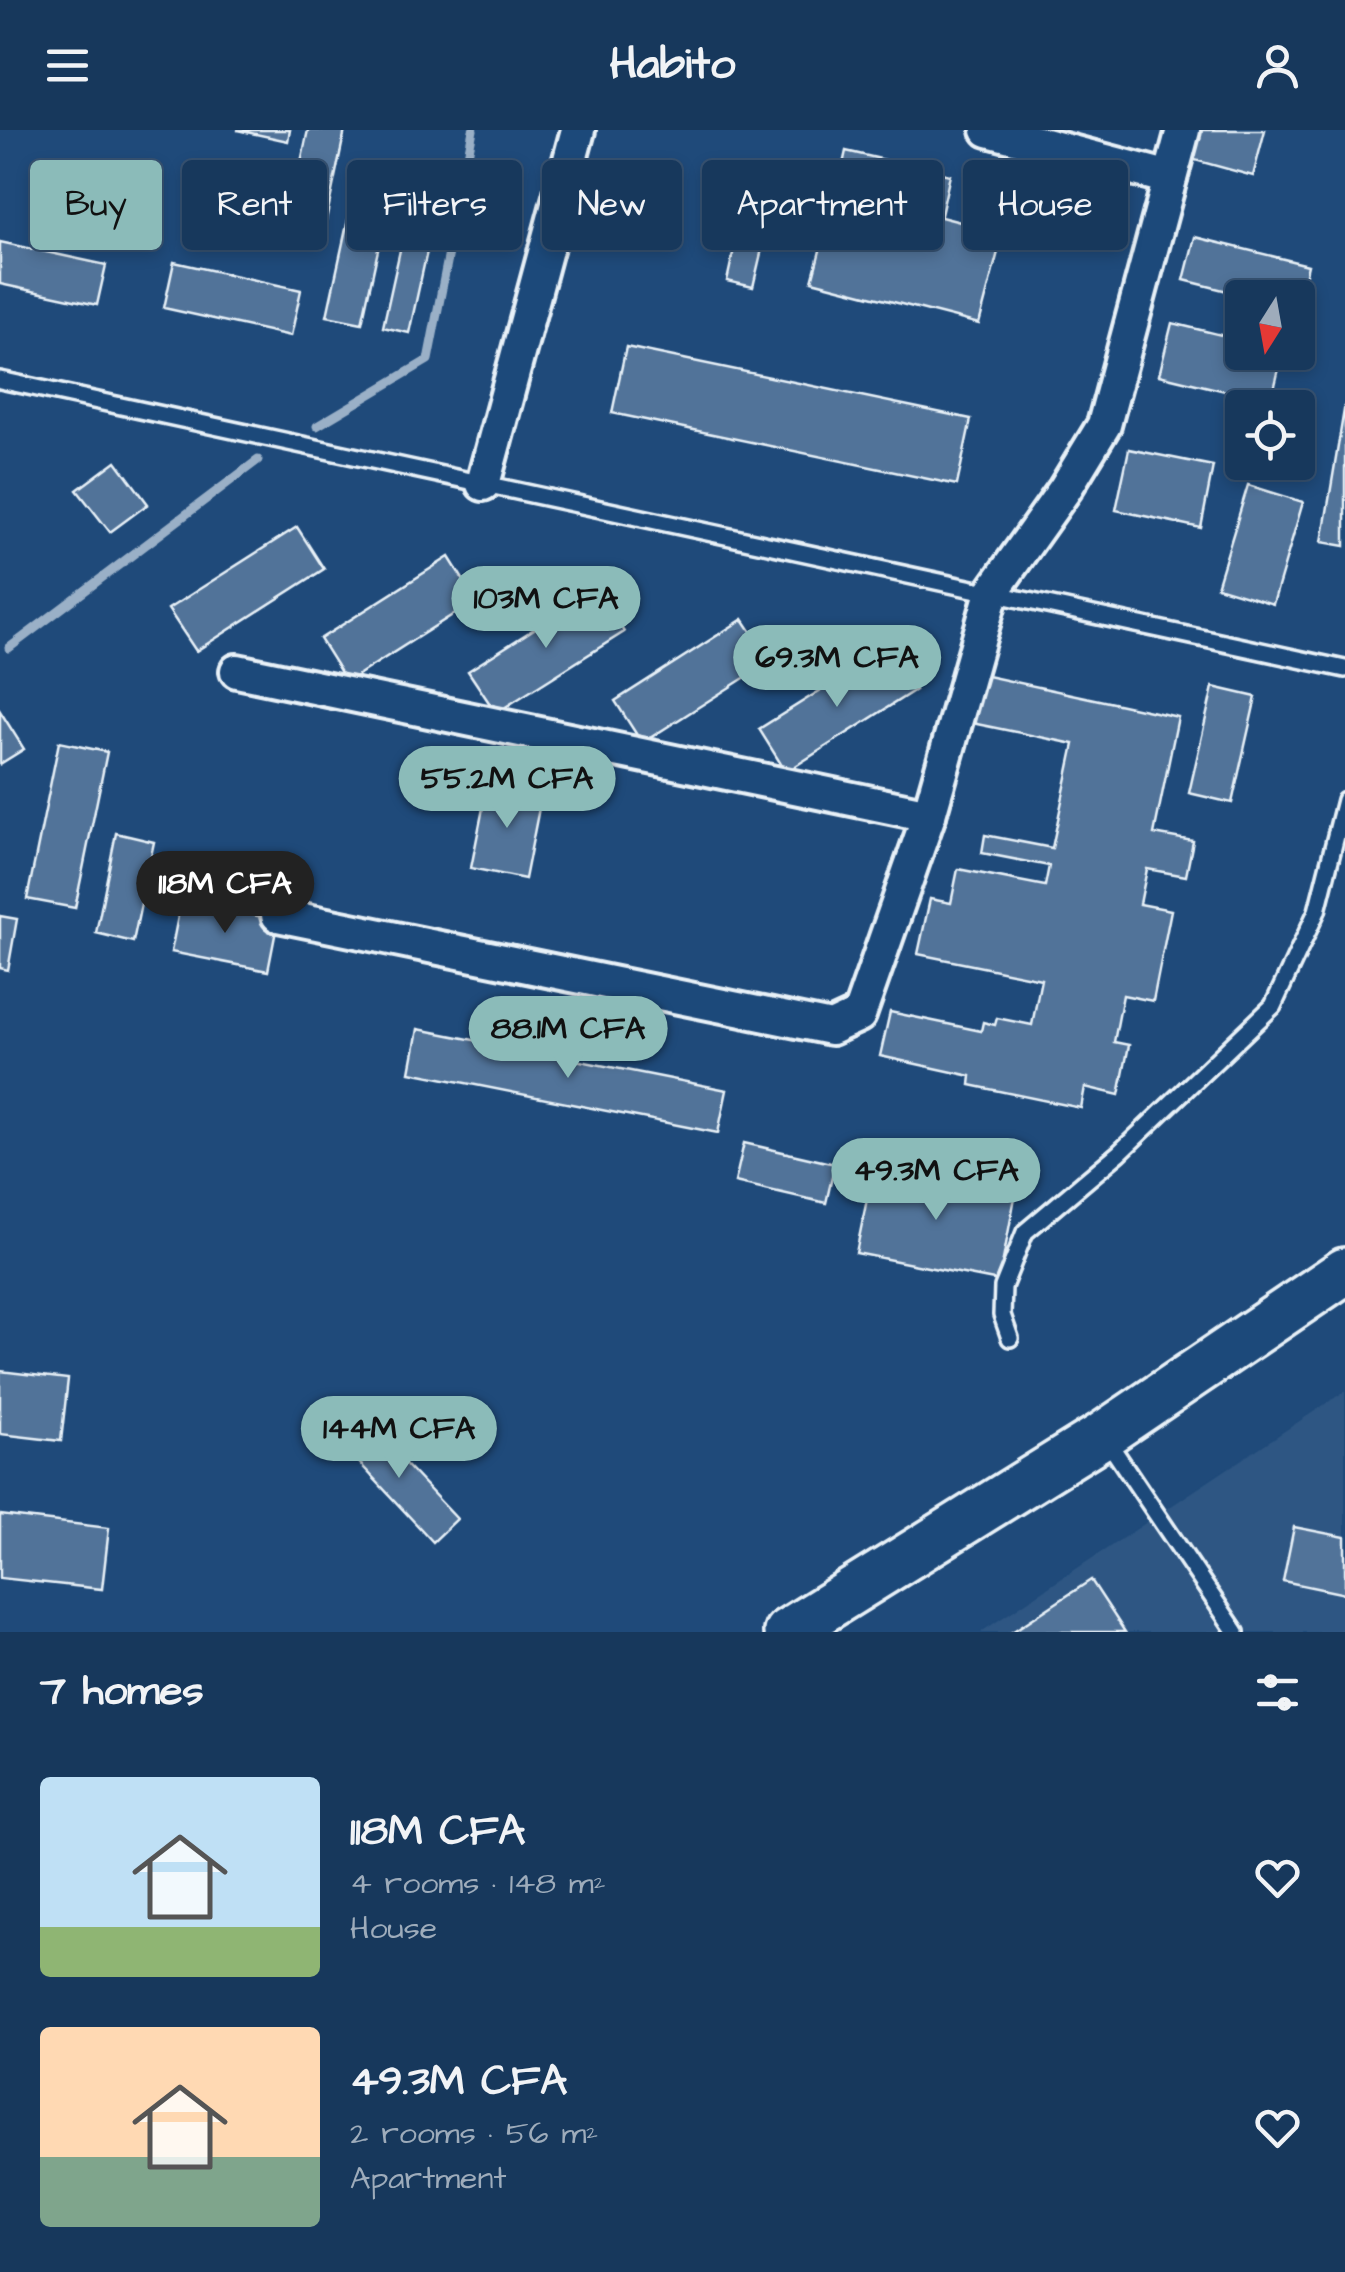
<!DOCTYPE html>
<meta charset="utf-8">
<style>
:root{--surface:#17385c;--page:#244365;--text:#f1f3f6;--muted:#9eacbb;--line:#365272;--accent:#8bbbb9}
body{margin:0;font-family:"Architects Daughter",sans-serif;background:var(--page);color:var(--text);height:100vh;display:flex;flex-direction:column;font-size:38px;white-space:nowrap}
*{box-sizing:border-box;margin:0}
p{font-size:32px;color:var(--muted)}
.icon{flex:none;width:55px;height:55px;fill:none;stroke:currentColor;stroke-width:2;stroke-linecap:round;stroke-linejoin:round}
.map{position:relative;height:1502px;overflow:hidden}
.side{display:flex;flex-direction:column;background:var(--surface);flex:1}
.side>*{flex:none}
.banner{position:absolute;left:30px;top:30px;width:1285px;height:90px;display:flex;gap:20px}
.needle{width:65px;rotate:191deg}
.controls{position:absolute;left:1225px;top:150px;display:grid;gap:20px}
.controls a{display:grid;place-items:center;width:90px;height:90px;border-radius:10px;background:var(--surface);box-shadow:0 5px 15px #0003,0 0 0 2px var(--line);font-size:50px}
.price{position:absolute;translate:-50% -85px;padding:0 22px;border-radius:35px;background:var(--accent);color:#111;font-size:32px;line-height:65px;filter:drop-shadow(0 2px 5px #0008)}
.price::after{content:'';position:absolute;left:50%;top:60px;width:30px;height:22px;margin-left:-15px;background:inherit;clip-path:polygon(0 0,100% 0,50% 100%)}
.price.active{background:#222;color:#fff}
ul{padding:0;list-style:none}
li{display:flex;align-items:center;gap:30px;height:250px;padding:0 40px}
li span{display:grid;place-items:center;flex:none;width:280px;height:200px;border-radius:10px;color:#555}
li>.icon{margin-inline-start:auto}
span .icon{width:120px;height:120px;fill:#fffc;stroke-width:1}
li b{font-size:42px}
h2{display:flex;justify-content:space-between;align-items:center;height:120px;padding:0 40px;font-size:42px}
.chip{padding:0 35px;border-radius:10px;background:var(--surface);box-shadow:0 5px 15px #0003,0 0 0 2px var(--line);font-size:35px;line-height:90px}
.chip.active{background:var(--accent);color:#111}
header{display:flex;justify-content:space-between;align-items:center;height:130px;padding:0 40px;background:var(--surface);font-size:45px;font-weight:700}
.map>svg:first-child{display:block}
.built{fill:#2e5683}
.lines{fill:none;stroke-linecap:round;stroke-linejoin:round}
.stream{stroke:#9ab0c7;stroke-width:9}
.building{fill:#517399;stroke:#e8f1f8;stroke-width:2.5}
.service-casing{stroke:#e8f1f8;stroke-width:22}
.minor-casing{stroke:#e8f1f8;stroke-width:40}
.secondary-casing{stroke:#e8f1f8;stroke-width:52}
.service{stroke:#1f4a7a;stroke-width:15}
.minor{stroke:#1f4a7a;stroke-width:32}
.secondary{stroke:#1f4a7a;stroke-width:45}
</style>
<header><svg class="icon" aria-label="menu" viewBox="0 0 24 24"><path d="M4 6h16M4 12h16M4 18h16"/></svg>Habito<svg class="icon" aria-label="person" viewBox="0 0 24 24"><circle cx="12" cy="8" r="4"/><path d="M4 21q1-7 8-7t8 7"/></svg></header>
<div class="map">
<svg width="1345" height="1502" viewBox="0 0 1345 1502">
<rect width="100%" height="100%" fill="#1f4a7a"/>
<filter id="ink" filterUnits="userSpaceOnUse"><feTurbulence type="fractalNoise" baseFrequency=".01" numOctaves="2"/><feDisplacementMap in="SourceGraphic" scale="20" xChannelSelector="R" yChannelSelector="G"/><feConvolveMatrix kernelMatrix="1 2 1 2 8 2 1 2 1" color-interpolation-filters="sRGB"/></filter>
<g filter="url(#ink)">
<path class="built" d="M1345,1261V1502H981Z"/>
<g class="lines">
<g class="stream">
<path d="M317,296L428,230L473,0"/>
<path d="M9,518L258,330"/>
</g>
</g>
<g class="building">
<path d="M237,0H290L288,11Z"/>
<path d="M308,0H345L325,95L289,87Z"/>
<path d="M1199,0H1265L1253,46L1191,29Z"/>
<path d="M846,21L950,45L941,85L837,61Z"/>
<path d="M359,39L394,47L362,193L327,186Z"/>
<path d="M734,47L828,70L821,97L727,74Z"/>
<path d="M1033,56L1107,74L1100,100L1027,80Z"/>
<path d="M836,60L1003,103L979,194L812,151Z"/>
<path d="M739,96L766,102L753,157L727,151Z"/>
<path d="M1195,107L1308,135L1298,178V168H1255L1184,150Z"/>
<path d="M402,111L428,117L409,203L383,197Z"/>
<path d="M0,112L106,135L97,175L0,154Z"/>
<path d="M174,132L301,160L291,206L164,178Z"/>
<path d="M1172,193L1242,210V222H1283L1271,272L1159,245Z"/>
<path d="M626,217L971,289L957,355L612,283Z"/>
<path d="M1345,274V416L1322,412Z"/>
<path d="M1129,319L1213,336L1201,398L1116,380Z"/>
<path d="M116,331L148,374L110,402L77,360Z"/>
<path d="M1248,355L1303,372L1273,474L1217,457Z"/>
<path d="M297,397L324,439L196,521L168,479Z"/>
<path d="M449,427L476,470L347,552L320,509Z"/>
<path d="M597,459L624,502L496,583L468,541Z"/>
<path d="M743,489L771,531L642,613L615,571Z"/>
<path d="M888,518L915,560L786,642L759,599Z"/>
<path d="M978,544L1178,587L1154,704L1193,711L1186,746L1147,739L1140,774L1171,780L1153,871L1123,865L1114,912L1129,915L1119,965L1085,957L1081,978L970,955L971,946L880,926L890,882L981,901L983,892L995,895L997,888L1032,895L1041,849L918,824L930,769L951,773L958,739L1045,756L1049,736L982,723L985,705L1052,718L1074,614L967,592Z"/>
<path d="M1213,557L1256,567L1232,673L1189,663Z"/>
<path d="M0,581L24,619L0,634Z"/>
<path d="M59,612L107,622L75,778L27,769Z"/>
<path d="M488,653L542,663L525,749L471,738Z"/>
<path d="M116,703L154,712L133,812L96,803Z"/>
<path d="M181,771L278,790L268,841L171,822Z"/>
<path d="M0,786L17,789L8,840L0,838Z"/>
<path d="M418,899L727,960L718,1003L410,942Z"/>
<path d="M744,1013L835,1034L826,1073L735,1052Z"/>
<path d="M874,1035L1016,1062L999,1151L856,1123Z"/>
<path d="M0,1241L68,1249L61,1311L0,1304Z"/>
<path d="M365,1291L457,1389L433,1412L341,1313Z"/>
<path d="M0,1385L109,1398L102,1459L0,1448Z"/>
<path d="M1294,1397L1345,1407V1464L1283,1451Z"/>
<path d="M1091,1450L1125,1502H1012Z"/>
</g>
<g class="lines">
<defs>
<g id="service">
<path d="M0,250L1345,539"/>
<path d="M1010,1208L1002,1185L1003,1157L1025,1102L1119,1023L1273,876L1317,781L1345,670"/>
<path d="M1104,1306L1236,1502"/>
</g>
<g id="minor">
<path d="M988,0L1170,48"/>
<path d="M483,354L578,0"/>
<path d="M237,541L929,685"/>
<path d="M278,785L831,898L859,885L929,685L992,462L1065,359L1104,295L1183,0"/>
</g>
<path id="secondary" d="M787,1502L1103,1305L1345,1141"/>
</defs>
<use href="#service" class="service-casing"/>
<use href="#minor" class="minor-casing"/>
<use href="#secondary" class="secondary-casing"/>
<use href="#service" class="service"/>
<use href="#minor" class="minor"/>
<use href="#secondary" class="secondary"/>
</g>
</g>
</svg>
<div class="controls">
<a><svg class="needle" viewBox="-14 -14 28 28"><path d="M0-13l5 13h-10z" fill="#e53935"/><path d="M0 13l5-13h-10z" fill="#9eacbb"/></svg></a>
<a><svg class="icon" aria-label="locate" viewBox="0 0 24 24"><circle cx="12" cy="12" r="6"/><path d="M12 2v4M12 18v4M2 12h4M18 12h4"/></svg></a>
</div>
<b class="price" style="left:546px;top:521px">103M CFA</b>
<b class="price" style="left:837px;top:580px">69.3M CFA</b>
<b class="price" style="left:507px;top:701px">55.2M CFA</b>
<b class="price active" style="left:225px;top:806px">118M CFA</b>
<b class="price" style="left:568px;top:951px">88.1M CFA</b>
<b class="price" style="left:936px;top:1093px">49.3M CFA</b>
<b class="price" style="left:399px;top:1351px">144M CFA</b>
<div class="banner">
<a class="chip active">Buy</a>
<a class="chip">Rent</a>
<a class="chip">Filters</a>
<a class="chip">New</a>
<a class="chip">Apartment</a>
<a class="chip">House</a>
</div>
</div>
<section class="side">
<h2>7 homes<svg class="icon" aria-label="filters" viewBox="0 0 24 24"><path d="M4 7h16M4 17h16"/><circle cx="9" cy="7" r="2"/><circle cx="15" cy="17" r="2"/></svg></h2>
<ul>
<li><span style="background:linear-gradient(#bfe0f5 75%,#8fb573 0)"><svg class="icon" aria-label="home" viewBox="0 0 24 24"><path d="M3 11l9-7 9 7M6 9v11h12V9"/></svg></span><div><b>118M CFA</b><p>4 rooms · 148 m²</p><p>House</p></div><svg class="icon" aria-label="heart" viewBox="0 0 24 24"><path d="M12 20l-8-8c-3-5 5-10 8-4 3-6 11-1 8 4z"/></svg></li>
<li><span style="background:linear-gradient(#ffd9b3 65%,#7fa58c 0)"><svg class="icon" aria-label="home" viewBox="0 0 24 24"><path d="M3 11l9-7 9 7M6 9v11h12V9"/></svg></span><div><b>49.3M CFA</b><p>2 rooms · 56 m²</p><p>Apartment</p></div><svg class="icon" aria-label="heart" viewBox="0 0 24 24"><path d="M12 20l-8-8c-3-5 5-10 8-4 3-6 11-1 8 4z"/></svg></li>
</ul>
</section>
